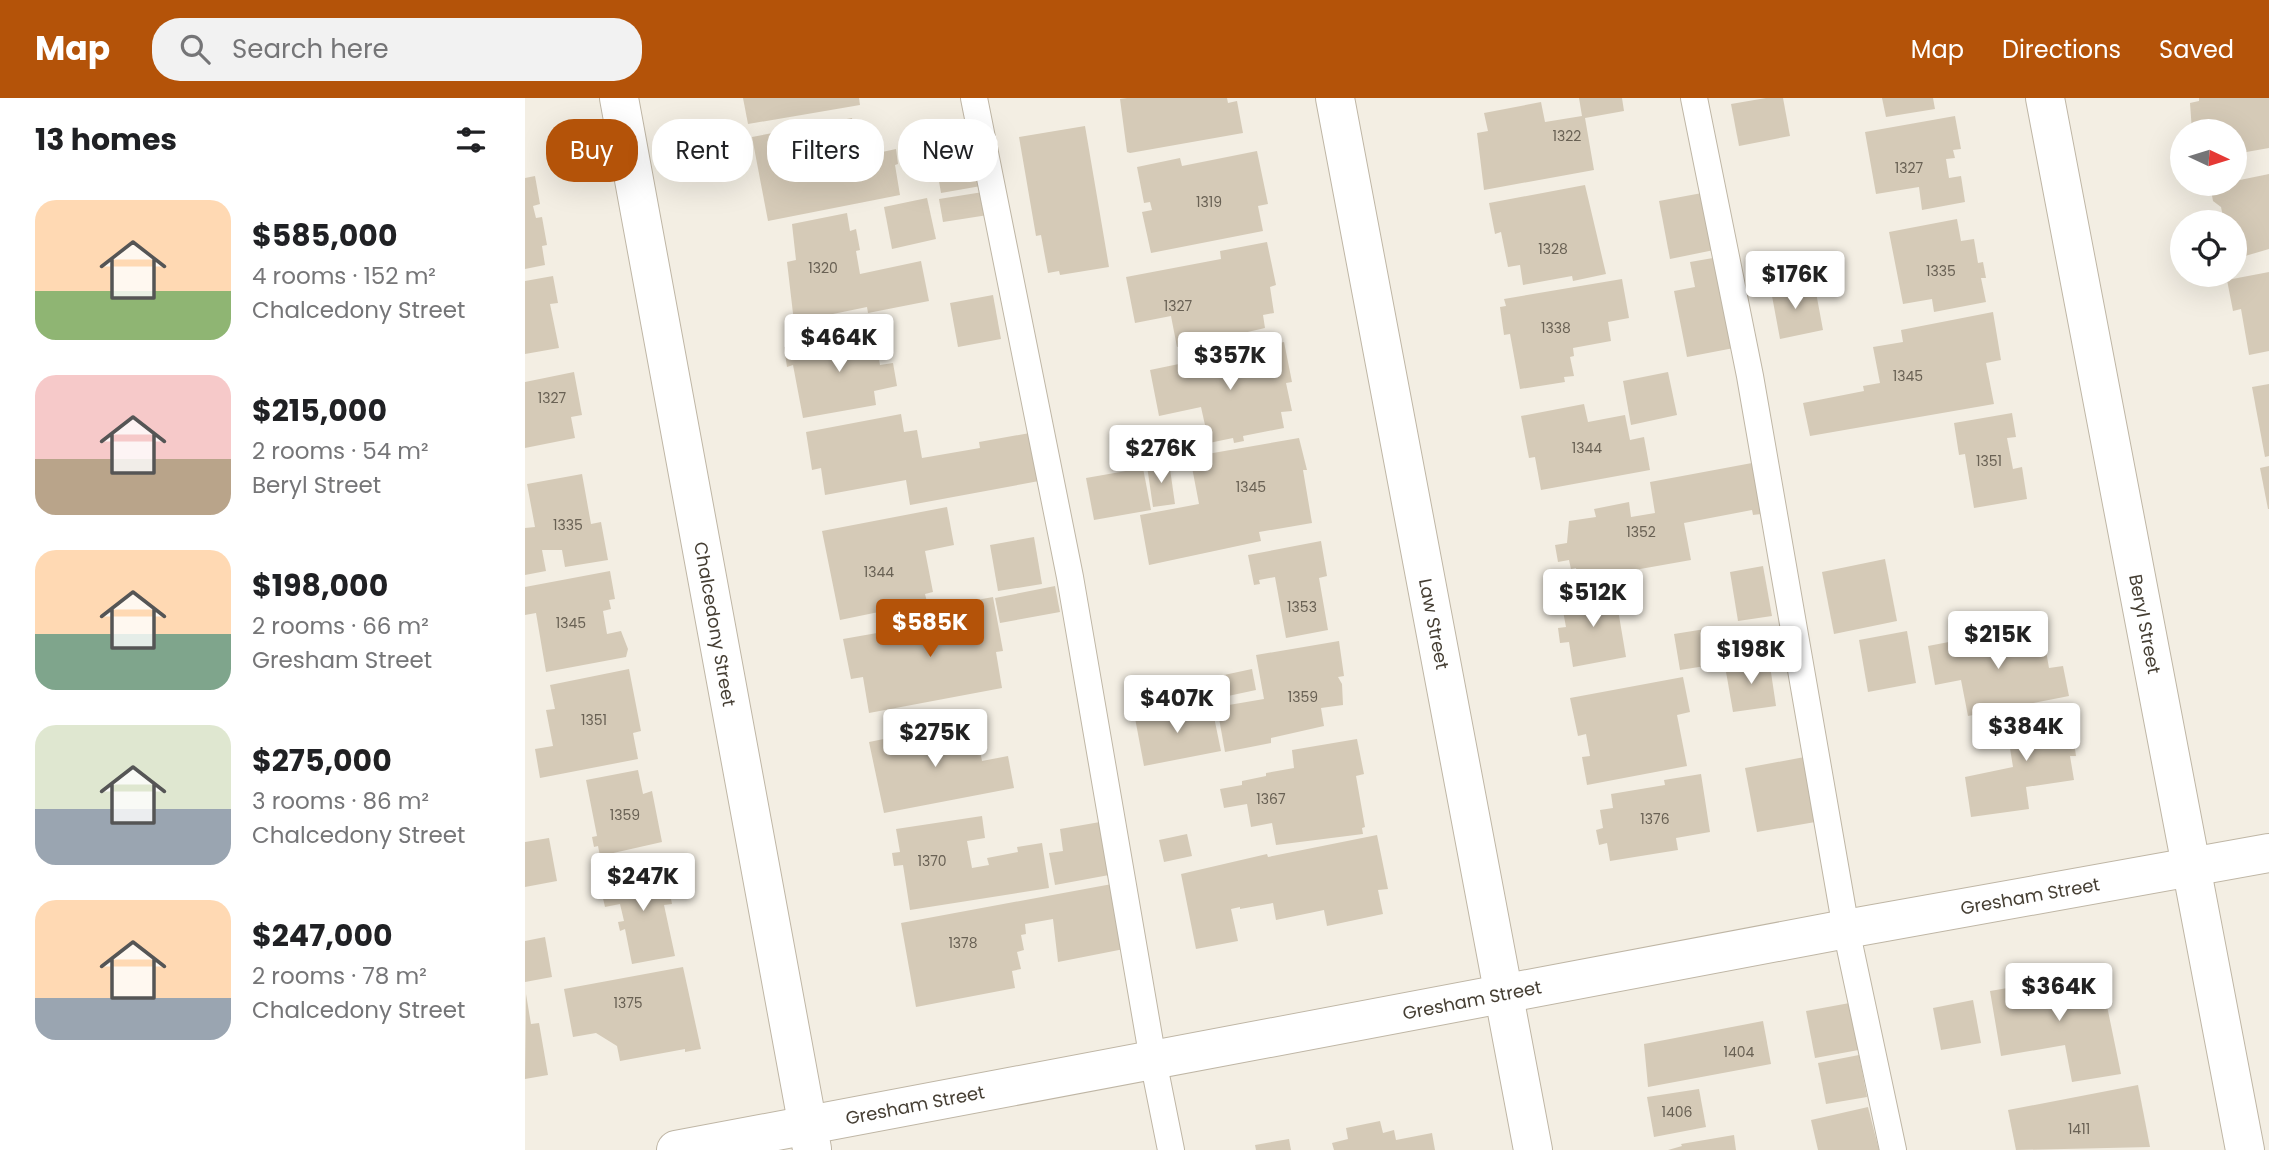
<!DOCTYPE html>
<meta charset="utf-8">
<style>
:root{--surface:#fff;--page:#f2f2f2;--text:#202124;--muted:#757577;--accent:#b45309}
body{margin:0;font-family:Poppins,sans-serif;background:var(--page);color:var(--text);height:100vh;display:flex;flex-direction:column;font-size:26px;white-space:nowrap}
*{box-sizing:border-box;margin:0}
p{font-size:23px;color:var(--muted)}
.icon{flex:none;width:38px;height:38px;fill:none;stroke:currentColor;stroke-width:2;stroke-linecap:round;stroke-linejoin:round}
.map{position:relative;flex:1;overflow:hidden}
.panel{display:flex;flex-direction:column;background:var(--surface);width:525px}
.panel>*{flex:none}
.top-card{position:absolute;left:21px;top:21px;width:665px;height:63px;display:flex;gap:14px}
.needle{width:46px;rotate:94deg}
.controls{position:absolute;left:1645px;top:21px;display:grid;gap:14px}
.controls a{display:grid;place-items:center;width:77px;height:77px;border-radius:50%;background:var(--surface);box-shadow:0 7px 28px #0002;font-size:35px}
.price{position:absolute;translate:-50% -60px;padding:0 16px;border-radius:7px;background:#fff;color:#222;font-size:23px;line-height:46px;filter:drop-shadow(0 2px 4px #0008)}
.price::after{content:'';position:absolute;left:50%;top:42px;width:21px;height:16px;margin-left:-10px;background:inherit;clip-path:polygon(0 0,100% 0,50% 100%)}
.price.on{background:var(--accent);color:#fff}
ul{padding:0;list-style:none}
li{display:flex;align-items:center;gap:21px;height:175px;padding:0 35px}
li span{display:grid;place-items:center;flex:none;width:196px;height:140px;border-radius:21px;color:#555}
li>.icon{margin-inline-start:auto}
span .icon{width:84px;height:84px;fill:#fffc;stroke-width:1}
li b{font-size:30px}
h2{display:flex;justify-content:space-between;align-items:center;height:84px;padding:0 35px;font-size:30px}
.pill{padding:0 24px;border-radius:28px;background:var(--surface);box-shadow:0 7px 28px #0002;font-size:24px;line-height:63px}
.pill.on{background:var(--accent);color:#fff}
header{display:flex;align-items:center;gap:42px;box-sizing:border-box;height:98px;padding:0 35px;background:var(--accent);color:#fff}
header strong{font-size:33px}
nav{display:flex;gap:38px;margin-inline-start:auto;font-size:24px}
.search{width:490px;height:63px;background:var(--page);display:flex;align-items:center;gap:18px;box-sizing:border-box;padding:0 24px;border-radius:28px;color:var(--muted);font-size:26px}
main{display:flex;flex:1;min-height:0}
.map>svg:first-child{display:block}
.building{fill:#d5cab7}
.lines{fill:none;stroke-linecap:round;stroke-linejoin:round}
.service-casing{stroke:#bfb6a5;stroke-width:28}
.minor-casing{stroke:#bfb6a5;stroke-width:40}
.service{stroke:#fff;stroke-width:26}
.minor{stroke:#fff;stroke-width:38}
.labels{text-anchor:middle;dominant-baseline:central;stroke-width:6;stroke-linejoin:round;paint-order:stroke}
.number-label{font-size:14px;fill:#696154}
.street-label{font-size:18px;fill:#453e33;stroke:#fff}
</style>
<header>
<strong>Map</strong>
<div class="search"><svg class="icon" aria-label="search" viewBox="0 0 24 24"><circle cx="10" cy="10" r="6"/><path d="M15 15l6 6"/></svg>Search here</div>
<nav><a>Map</a><a>Directions</a><a>Saved</a></nav>
</header>
<main>
<section class="panel">
<h2>13 homes<svg class="icon" aria-label="filters" viewBox="0 0 24 24"><path d="M4 7h16M4 17h16"/><circle cx="9" cy="7" r="2"/><circle cx="15" cy="17" r="2"/></svg></h2>
<ul>
<li><span style="background:linear-gradient(#ffd9b3 65%,#8fb573 0)"><svg class="icon" aria-label="home" viewBox="0 0 24 24"><path d="M3 11l9-7 9 7M6 9v11h12V9"/></svg></span><div><b>$585,000</b><p>4 rooms · 152 m²</p><p>Chalcedony Street</p></div></li>
<li><span style="background:linear-gradient(#f6c9c9 60%,#b9a48a 0)"><svg class="icon" aria-label="home" viewBox="0 0 24 24"><path d="M3 11l9-7 9 7M6 9v11h12V9"/></svg></span><div><b>$215,000</b><p>2 rooms · 54 m²</p><p>Beryl Street</p></div></li>
<li><span style="background:linear-gradient(#ffd9b3 60%,#7fa58c 0)"><svg class="icon" aria-label="home" viewBox="0 0 24 24"><path d="M3 11l9-7 9 7M6 9v11h12V9"/></svg></span><div><b>$198,000</b><p>2 rooms · 66 m²</p><p>Gresham Street</p></div></li>
<li><span style="background:linear-gradient(#dfe7d0 60%,#9aa5b1 0)"><svg class="icon" aria-label="home" viewBox="0 0 24 24"><path d="M3 11l9-7 9 7M6 9v11h12V9"/></svg></span><div><b>$275,000</b><p>3 rooms · 86 m²</p><p>Chalcedony Street</p></div></li>
<li><span style="background:linear-gradient(#ffd9b3 70%,#9aa5b1 0)"><svg class="icon" aria-label="home" viewBox="0 0 24 24"><path d="M3 11l9-7 9 7M6 9v11h12V9"/></svg></span><div><b>$247,000</b><p>2 rooms · 78 m²</p><p>Chalcedony Street</p></div></li>
</ul>
</section>
<div class="map">
<svg width="1744" height="1052" viewBox="0 0 1744 1052">
<rect width="100%" height="100%" fill="#f3eee3"/>
<g class="building">
<path d="M218,0H334L335,7L223,26Z"/>
<path d="M602,0H702L703,5L712,3L718,35L605,55L602,54L595,1Z"/>
<path d="M1054,0H1097L1099,13L1060,20L1069,72L959,92L952,35L963,33L959,15L1016,4L1020,24L1057,18Z"/>
<path d="M1241,0H1258L1265,38L1214,48L1206,6Z"/>
<path d="M1357,0H1408L1410,11L1361,19Z"/>
<path d="M1674,0H1744V50L1710,56V33H1667L1665,5L1674,3Z"/>
<path d="M1430,18L1436,51L1428,52L1430,60L1421,61L1424,80L1436,78L1440,104L1397,112L1394,89L1351,96L1340,34Z"/>
<path d="M327,20L334,59L371,51L373,66L370,67L375,97L243,123L227,39Z"/>
<path d="M560,28L584,169L535,177L534,173L523,175L516,137L511,138L494,39Z"/>
<path d="M449,44L456,88L416,95L412,72L389,75L388,62L409,58L408,50Z"/>
<path d="M732,53L743,106L733,108L738,133L626,155L617,114L627,112L625,104L619,105L612,69L655,60L657,68Z"/>
<path d="M1744,76V151L1710,161V124H1699L1696,109L1688,103L1686,92L1690,86H1710V83Z"/>
<path d="M10,78L15,106L8,108L11,120L17,119L22,147L17,148L20,167L0,171V80Z"/>
<path d="M1060,87L1081,176L1048,183L1047,178L998,187L995,167L983,169L976,134L970,136L964,105Z"/>
<path d="M458,94L463,117L418,124L414,101Z"/>
<path d="M1177,95L1189,152L1145,161L1134,103Z"/>
<path d="M402,100L411,141L367,151L359,109Z"/>
<path d="M322,115L325,133L331,131L335,152L331,153L335,176L396,163L404,203L343,215L342,209L269,224L262,164L271,162L267,126Z"/>
<path d="M1432,121L1436,143L1449,141L1453,165L1458,164L1461,180H1456L1461,204L1409,214L1407,201L1378,206L1364,134Z"/>
<path d="M742,144L751,187L745,189L749,215L738,217L740,230L701,239L702,245L688,247L687,242L652,249L646,218L610,225L601,179L696,161L695,153Z"/>
<path d="M1188,160L1209,250L1162,259L1149,193L1170,189L1165,164Z"/>
<path d="M1744,174V253L1724,257L1716,211L1708,213L1702,182Z"/>
<path d="M28,178L33,205L25,206L34,250L0,256V183Z"/>
<path d="M1097,181L1104,220L1083,224L1086,243L1048,250L1049,258L1045,259L1049,278L1039,279L1040,284L995,291L985,236L979,237L975,209L981,208L979,201Z"/>
<path d="M1246,182L1249,197L1290,189L1298,232L1255,241L1247,198L1239,199L1236,184Z"/>
<path d="M468,197L476,241L433,249L425,205Z"/>
<path d="M1468,214L1476,262L1461,265L1469,306L1285,338L1278,305L1339,293L1338,288L1355,285L1348,249L1378,244L1376,232Z"/>
<path d="M349,233L355,267L368,265L372,288L349,293L351,307L278,320L268,267L262,269L259,249Z"/>
<path d="M759,244L767,284L761,285L767,313L756,314L759,330L718,338L719,343L709,345L708,340L684,345L676,309L634,318L625,272L673,262L675,268L716,259L715,253Z"/>
<path d="M49,274L57,317L46,319L50,340L0,350V284Z"/>
<path d="M1143,274L1152,317L1106,327L1098,283Z"/>
<path d="M1744,286V358L1740,359L1727,289Z"/>
<path d="M1059,306L1063,324L1100,317L1105,342L1119,339L1125,372L1016,392L1010,359L1004,360L996,318Z"/>
<path d="M1487,315L1491,339L1482,340L1488,371L1497,369L1502,401L1449,410L1440,356L1434,357L1429,325Z"/>
<path d="M376,316L379,334L392,332L397,360L455,350L454,344L505,335L514,383L385,407L381,382L300,397L296,370L287,372L281,334Z"/>
<path d="M774,340L782,372H778L787,425L734,434L736,443L624,467L615,417L674,406L665,359Z"/>
<path d="M644,364L650,406L628,409L622,368Z"/>
<path d="M1227,365L1236,416L1228,417L1227,412L1159,425L1166,462L1053,482L1051,470L1046,471L1044,462L1033,464L1030,447L1042,445L1044,423L1071,419L1069,411L1104,404L1106,419L1130,415L1125,384Z"/>
<path d="M1744,368V411H1743L1735,370Z"/>
<path d="M618,370L626,412L569,422L561,380Z"/>
<path d="M57,376L66,426L76,424L83,462L40,469L37,452H17L21,473L0,477V430L10,429L2,386Z"/>
<path d="M422,409L429,447L400,453L408,494L400,496L402,504L315,522L297,433Z"/>
<path d="M509,439L517,486L473,493L465,447Z"/>
<path d="M796,443L802,478L794,480L803,532L761,540L750,479L734,482L735,486L729,487L723,457Z"/>
<path d="M1360,461L1372,523L1309,536L1297,474Z"/>
<path d="M1238,468L1247,518L1213,523L1205,474Z"/>
<path d="M85,473L90,501L84,502L86,511L78,513L82,536L96,533L103,551L101,559L21,574L11,515L0,517V489Z"/>
<path d="M530,488L535,514L475,525L470,500Z"/>
<path d="M1090,494L1101,559L1048,569L1044,544L1035,545L1033,530L1041,529L1036,502Z"/>
<path d="M468,499L478,553L471,554L477,590L344,615L338,579L326,581L318,541L386,529L387,534L429,526L425,507Z"/>
<path d="M1199,528L1204,560L1192,563L1193,566L1155,572L1149,536Z"/>
<path d="M1507,528L1512,555L1521,553L1524,570L1538,568L1544,598L1443,618L1436,582L1410,587L1403,548Z"/>
<path d="M1382,533L1391,585L1343,594L1334,542Z"/>
<path d="M814,543L819,578L813,579L817,586L818,607L796,610L799,628L746,640V645L700,654L692,609L739,601L731,557Z"/>
<path d="M1244,561L1251,608L1208,614L1200,568Z"/>
<path d="M104,571L116,633L108,635L113,661L15,680L10,651L28,648L21,612L30,611L25,587Z"/>
<path d="M727,571L731,592L703,598L699,577Z"/>
<path d="M1158,579L1165,614L1152,617L1162,668L1062,687L1057,659L1065,658L1061,636L1053,638L1045,600Z"/>
<path d="M680,607L682,620L689,619L696,653L619,668L610,620Z"/>
<path d="M1544,609L1551,658H1545L1549,682L1501,689L1504,711L1446,719L1440,679L1488,669L1480,619Z"/>
<path d="M428,627L430,642L452,638L457,663L483,658L489,690L359,715L344,644Z"/>
<path d="M832,641L839,676L831,678L840,729L837,730L838,736L751,747L747,725L726,729L722,706L699,710L695,691L717,687V683L741,678V675L769,670L767,652Z"/>
<path d="M1285,658L1296,723L1232,734L1220,670Z"/>
<path d="M113,672L118,696L127,693L137,744L75,758L73,748L69,749L67,739L72,738L61,682Z"/>
<path d="M1176,676L1185,734L1151,740L1153,752L1085,763L1082,745L1074,747L1071,732L1078,730L1075,712L1088,710L1086,696L1140,687L1139,682Z"/>
<path d="M457,718L460,740L442,743L447,770L464,767L462,760L493,754L492,749L517,745L524,790L385,812L378,767L369,768L367,755L375,754L371,731Z"/>
<path d="M575,724L584,777L530,787L524,755L538,753L535,731Z"/>
<path d="M662,736L667,758L639,764L634,742Z"/>
<path d="M852,737L863,791L853,792L858,816L802,828L799,812L751,822L748,805L715,811V809L706,811L713,843L671,851L656,776L742,756L743,759Z"/>
<path d="M24,740L32,783L0,789V744Z"/>
<path d="M140,770L147,806L139,807L150,858L107,866L100,831L95,833L93,824L99,823L95,806L80,809L74,783Z"/>
<path d="M587,786L599,851L533,864L528,821L500,826L501,836L496,837L499,852L492,854L496,871L487,873L490,890L391,909L376,825Z"/>
<path d="M20,839L27,879L0,884V843Z"/>
<path d="M158,869L176,951L160,954V951L95,963L92,948L71,935L48,939L39,891Z"/>
<path d="M1575,874L1596,976L1547,984L1540,947L1476,958L1465,893Z"/>
<path d="M1,896L6,926L14,925L23,977L0,981Z"/>
<path d="M1448,902L1456,945L1416,952L1408,910Z"/>
<path d="M1330,904L1339,951L1290,960L1281,913Z"/>
<path d="M1238,923L1246,966L1123,989L1119,946Z"/>
<path d="M1334,957L1342,999L1301,1006L1293,965Z"/>
<path d="M1613,987L1625,1049L1491,1052L1483,1012Z"/>
<path d="M1174,991L1181,1029L1129,1039L1122,999Z"/>
<path d="M1343,1009L1354,1052H1293L1286,1022Z"/>
<path d="M855,1023L858,1035L869,1032L871,1042L907,1035L910,1052H809L807,1045L823,1041L821,1030Z"/>
<path d="M1209,1037L1211,1052H1143L1157,1048L1156,1046Z"/>
<path d="M764,1041L766,1052H731L730,1047Z"/>
</g>
<g class="lines">
<defs>
<g id="service">
<path d="M449,0L545,479L628,962L646,1052"/>
<path d="M1169,0L1225,278L1321,831L1368,1052"/>
</g>
<g id="minor">
<path d="M94,0L287,1051"/>
<path d="M810,0L1008,1052"/>
<path d="M1520,0L1720,1052"/>
<path d="M151,1052L1321,831L1744,755"/>
</g>
</defs>
<use href="#service" class="service-casing"/>
<use href="#minor" class="minor-casing"/>
<use href="#service" class="service"/>
<use href="#minor" class="minor"/>
</g>
<g class="labels">
<g class="number-label">
<text x="1042" y="38">1322</text>
<text x="1384" y="70">1327</text>
<text x="684" y="104">1319</text>
<text x="1028" y="151">1328</text>
<text x="298" y="170">1320</text>
<text x="1416" y="173">1335</text>
<text x="653" y="208">1327</text>
<text x="1031" y="230">1338</text>
<text x="1383" y="278">1345</text>
<text x="27" y="300">1327</text>
<text x="1062" y="350">1344</text>
<text x="1464" y="363">1351</text>
<text x="726" y="389">1345</text>
<text x="43" y="427">1335</text>
<text x="1116" y="434">1352</text>
<text x="354" y="474">1344</text>
<text x="777" y="509">1353</text>
<text x="46" y="525">1345</text>
<text x="778" y="599">1359</text>
<text x="69" y="622">1351</text>
<text x="746" y="701">1367</text>
<text x="100" y="717">1359</text>
<text x="1130" y="721">1376</text>
<text x="407" y="763">1370</text>
<text x="438" y="845">1378</text>
<text x="103" y="905">1375</text>
<text x="1214" y="954">1404</text>
<text x="1152" y="1014">1406</text>
<text x="1554" y="1031">1411</text>
</g>
<g class="street-label">
<text transform="translate(190 526) rotate(80)">Chalcedony Street</text>
<text transform="translate(909 526) rotate(79)">Law Street</text>
<text transform="translate(1620 526) rotate(79)">Beryl Street</text>
<text transform="translate(1505 798) rotate(-10)">Gresham Street</text>
<text transform="translate(947 902) rotate(-11)">Gresham Street</text>
<text transform="translate(390 1007) rotate(-11)">Gresham Street</text>
</g>
</g>
</svg>
<div class="controls">
<a><svg class="needle" viewBox="-14 -14 28 28"><path d="M0-13l5 13h-10z" fill="#e53935"/><path d="M0 13l5-13h-10z" fill="#757577"/></svg></a>
<a><svg class="icon" aria-label="locate" viewBox="0 0 24 24"><circle cx="12" cy="12" r="6"/><path d="M12 2v4M12 18v4M2 12h4M18 12h4"/></svg></a>
</div>
<b class="price" style="left:1270px;top:213px">$176K</b>
<b class="price" style="left:314px;top:276px">$464K</b>
<b class="price" style="left:705px;top:294px">$357K</b>
<b class="price" style="left:636px;top:387px">$276K</b>
<b class="price" style="left:1068px;top:531px">$512K</b>
<b class="price on" style="left:405px;top:561px">$585K</b>
<b class="price" style="left:1473px;top:573px">$215K</b>
<b class="price" style="left:1226px;top:588px">$198K</b>
<b class="price" style="left:652px;top:637px">$407K</b>
<b class="price" style="left:1501px;top:665px">$384K</b>
<b class="price" style="left:410px;top:671px">$275K</b>
<b class="price" style="left:118px;top:815px">$247K</b>
<b class="price" style="left:1534px;top:925px">$364K</b>
<div class="top-card">
<a class="pill on">Buy</a>
<a class="pill">Rent</a>
<a class="pill">Filters</a>
<a class="pill">New</a>
</div>
</div>
</main>
